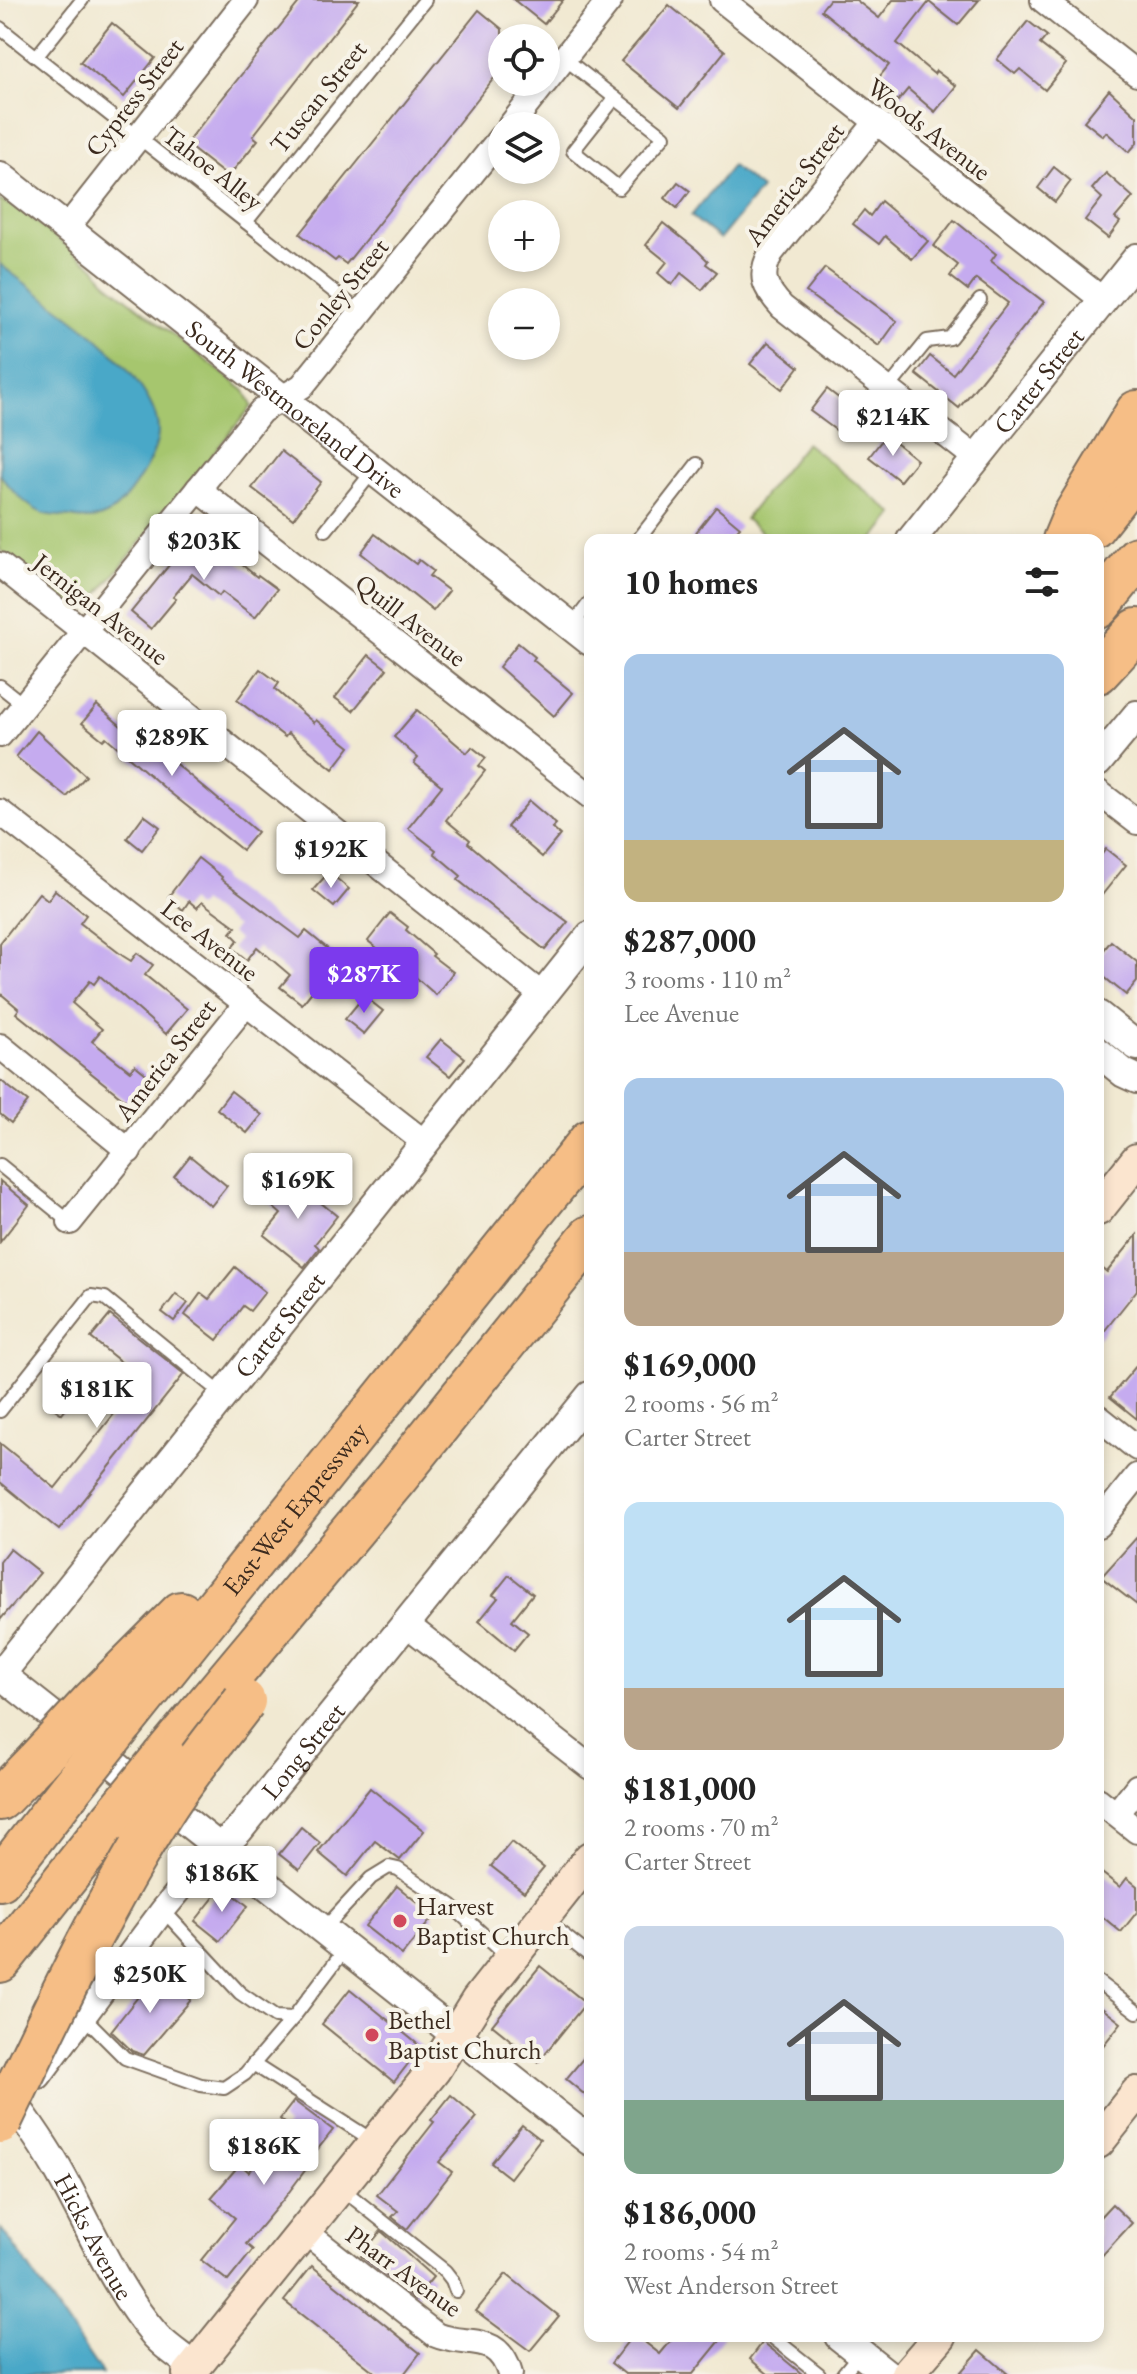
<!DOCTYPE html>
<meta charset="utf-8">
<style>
:root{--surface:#fff;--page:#f2f2f2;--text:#222;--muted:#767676;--accent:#7c3aed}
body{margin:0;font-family:"EB Garamond",serif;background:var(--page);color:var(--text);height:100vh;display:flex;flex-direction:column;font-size:30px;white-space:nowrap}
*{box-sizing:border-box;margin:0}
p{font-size:26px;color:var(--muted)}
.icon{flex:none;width:44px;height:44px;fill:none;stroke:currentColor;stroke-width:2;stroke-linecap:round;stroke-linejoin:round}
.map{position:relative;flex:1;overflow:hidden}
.sheet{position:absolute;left:584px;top:534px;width:520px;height:1808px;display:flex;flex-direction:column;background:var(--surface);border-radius:16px;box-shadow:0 4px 12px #0003}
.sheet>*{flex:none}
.controls{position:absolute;left:488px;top:24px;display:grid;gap:16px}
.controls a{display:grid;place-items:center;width:72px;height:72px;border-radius:50%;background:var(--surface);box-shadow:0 4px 12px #0003;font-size:40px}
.price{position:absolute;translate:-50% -68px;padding:0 18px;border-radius:8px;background:#fff;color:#222;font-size:26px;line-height:52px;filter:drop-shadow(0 2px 4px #0008)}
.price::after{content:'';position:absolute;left:50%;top:48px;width:24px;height:18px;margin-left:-12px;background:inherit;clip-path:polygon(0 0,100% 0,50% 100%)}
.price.current{background:var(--accent);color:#fff}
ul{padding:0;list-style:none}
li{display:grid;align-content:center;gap:16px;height:424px;padding:0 40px}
li span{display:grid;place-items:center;height:248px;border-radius:16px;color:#555}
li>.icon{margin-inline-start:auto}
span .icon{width:144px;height:144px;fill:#fffc;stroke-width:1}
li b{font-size:34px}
h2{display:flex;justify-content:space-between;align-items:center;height:96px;padding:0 40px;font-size:34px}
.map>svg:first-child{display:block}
.green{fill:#a6c66e;stroke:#707846;stroke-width:2}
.water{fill:#49a8c8;stroke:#426973;stroke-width:2}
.building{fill:#c5abef}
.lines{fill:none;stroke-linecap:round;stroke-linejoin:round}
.service-casing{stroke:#7b6d5d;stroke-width:16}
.minor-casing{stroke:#7b6d5d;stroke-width:28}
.tertiary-casing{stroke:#7b6d5d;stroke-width:32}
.secondary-casing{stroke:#7b6d5d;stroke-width:36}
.motorway-casing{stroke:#7b6d5d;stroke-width:46}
.service{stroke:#fff;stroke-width:12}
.minor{stroke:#fff;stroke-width:24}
.tertiary{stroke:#fff;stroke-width:28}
.secondary{stroke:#fbe5cf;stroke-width:32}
.motorway{stroke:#f6be86;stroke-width:42}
.motorway-bridge-casing{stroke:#7b6d5d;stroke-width:46;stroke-linecap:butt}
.motorway-bridge{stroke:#f6be86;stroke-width:42}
.poi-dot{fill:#d1495b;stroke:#f7f3e8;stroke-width:3}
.labels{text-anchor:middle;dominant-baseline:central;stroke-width:8;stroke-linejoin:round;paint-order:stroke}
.street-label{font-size:26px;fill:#3b2a1e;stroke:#f7f3e8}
.poi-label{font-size:26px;fill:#3b2a1e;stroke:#f7f3e8;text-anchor:start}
</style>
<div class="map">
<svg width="1137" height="2374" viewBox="0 0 1137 2374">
<rect width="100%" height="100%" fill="#f7f3e8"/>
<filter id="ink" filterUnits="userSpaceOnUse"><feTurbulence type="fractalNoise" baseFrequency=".0125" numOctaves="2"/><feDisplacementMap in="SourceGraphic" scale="16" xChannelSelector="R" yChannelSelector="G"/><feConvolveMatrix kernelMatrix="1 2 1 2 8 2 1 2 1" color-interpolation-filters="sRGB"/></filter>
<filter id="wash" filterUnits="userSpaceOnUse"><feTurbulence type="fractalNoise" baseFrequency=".006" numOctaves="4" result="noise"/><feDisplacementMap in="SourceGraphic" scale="32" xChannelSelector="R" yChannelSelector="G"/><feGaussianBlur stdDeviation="1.8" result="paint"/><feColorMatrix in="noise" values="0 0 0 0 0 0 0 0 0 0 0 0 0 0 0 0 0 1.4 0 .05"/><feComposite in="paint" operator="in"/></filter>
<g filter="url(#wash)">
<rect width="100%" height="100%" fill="#f1e9d2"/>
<g class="green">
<path d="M0,200L26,214L94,267L107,283L245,391L252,406L87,608L75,607L65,602L0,550Z"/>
<path d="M806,443L894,514L873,540H771L745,519Z"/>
</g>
<g class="water">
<path d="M732,166L761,189L720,239L691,216Z"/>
<path d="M0,264C48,303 108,336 142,389C150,401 159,419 158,434C156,458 126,504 106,515C95,521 81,519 70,517C62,516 53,516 45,514C28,508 10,489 0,474Z"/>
<path d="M0,2229L10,2240L102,2374H0Z"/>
</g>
<g id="blocks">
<g class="building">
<path d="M301,0H359L253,136L258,140L228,177L191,148L194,144L189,140Z"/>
<path d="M514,0H563L544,24Z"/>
<path d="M829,0H856L879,18L893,0H979L958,25L929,2L897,43L934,74L936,71L956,86L935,112L908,89L898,101L875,82L889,65L821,10Z"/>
<path d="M669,5L725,51L679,108L621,61Z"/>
<path d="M479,10L502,29V68L346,264L338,258L335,261L300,234Z"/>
<path d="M1028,21L1047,36L1040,44L1066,64L1045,90L1020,69L1015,74L997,59Z"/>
<path d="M112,23L155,58L124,97L80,62Z"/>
<path d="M1109,90L1137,116V143L1129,152L1106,132L1103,136L1084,121Z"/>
<path d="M1054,167L1071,181L1055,202L1038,188Z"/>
<path d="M1106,173L1133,197L1115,218L1120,222L1108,238L1085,220L1102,198L1092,189Z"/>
<path d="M678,182L690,191L677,208L665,198Z"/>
<path d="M881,201L928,241L912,259L885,236L879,244L853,224L864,210L870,216Z"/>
<path d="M954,220L996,254L991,261L1044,302L959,408L916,374L930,356L953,374L1008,303L976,279L968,290L950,276L958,265L934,246Z"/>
<path d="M663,223L697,250L708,261L706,264L717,272L702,290L681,273L672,285L658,273L667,262L646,245Z"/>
<path d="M825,268L897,321L879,346L806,292Z"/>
<path d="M768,342L799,367L782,389L750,364Z"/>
<path d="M827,389L858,413L841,434L810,411Z"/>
<path d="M886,435L917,460L900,481L869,457Z"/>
<path d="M281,451L321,482L293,519L252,488Z"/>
<path d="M716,507L740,527L728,540H690Z"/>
<path d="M195,533L220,554L224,550L257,577L258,575L277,589L255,617L222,592L219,596L192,574L173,597L176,599L151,629L131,612Z"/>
<path d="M375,534L416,564L419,560L433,571L429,576L449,591L433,611L361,553Z"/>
<path d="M518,643L535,657L533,660L573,693L554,716L499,667Z"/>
<path d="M369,655L387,669L353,711L335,698Z"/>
<path d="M260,669L279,683L275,689L314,723L316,720L350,747L333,769L288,733L285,737L237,700Z"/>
<path d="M97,705L129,733L133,728L257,832L242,850L168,791L106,737L103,740L82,723Z"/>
<path d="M417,710L467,753L472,747L486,758L479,766L485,771L446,820L470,840L468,843L507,876L568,922L545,950L458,880L461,876L434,853L436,850L408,828L442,786L414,763L418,758L394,737Z"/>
<path d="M37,731L86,776L67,797L16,757Z"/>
<path d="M529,801L556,824L552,828L560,835L542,857L507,827Z"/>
<path d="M144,815L160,827L142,850L127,838Z"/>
<path d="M1106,849L1126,865L1098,900V859Z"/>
<path d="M198,858L222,877L221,879L300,938L306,931L339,958L302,1004L280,987L290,975L257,947L247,960L232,948L238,940L231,933L236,927L202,902L197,908L189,901L183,910L168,897Z"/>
<path d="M329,872L349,889L334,907L313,890Z"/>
<path d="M55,890L86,915L80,923L123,956L131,961L137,953L153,965L145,975L187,1009L166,1034L100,976L94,984L90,981L72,1003L102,1029L92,1041L130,1071L135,1065L151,1078L130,1104L16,1013L19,1009L0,993V943L39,893L48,900Z"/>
<path d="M390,913L408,927L406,930L434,954L432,956L453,972L436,995L388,953L386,955L368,941Z"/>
<path d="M1111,941L1137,962V982L1126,995L1098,972V957Z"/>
<path d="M364,996L383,1011L364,1034L345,1019Z"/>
<path d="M441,1039L465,1058L450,1076L426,1057Z"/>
<path d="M0,1080L28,1102L11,1123L0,1114Z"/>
<path d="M231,1091L262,1115L247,1133L217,1109Z"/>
<path d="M190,1156L227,1186L211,1206L174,1176Z"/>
<path d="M287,1175L337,1216L315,1244L319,1248L304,1267L264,1235L281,1214L266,1201Z"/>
<path d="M0,1181L29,1205L0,1242Z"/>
<path d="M1137,1235V1290L1098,1339V1265L1107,1272Z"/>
<path d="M235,1267L265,1292L250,1311L243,1306L217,1340L185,1315L201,1293L209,1299Z"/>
<path d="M176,1294L188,1303L174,1321L162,1312Z"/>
<path d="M110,1315L184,1374L59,1530L0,1482V1443L55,1488L142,1379L91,1338Z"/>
<path d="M1137,1365V1419L1110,1397Z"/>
<path d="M59,1389L73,1400L62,1414L47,1403Z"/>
<path d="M1137,1537V1605L1101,1577Z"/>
<path d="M10,1549L40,1573L0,1620V1562Z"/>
<path d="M509,1575L533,1594L512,1620L528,1633L514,1650L479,1621L498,1598L493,1595Z"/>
<path d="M370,1788L424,1831L400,1860L375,1841L347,1876L318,1852Z"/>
<path d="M301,1827L320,1843L299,1870L279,1854Z"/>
<path d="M511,1842L544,1868L524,1892L491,1866Z"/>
<path d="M1098,1870L1120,1887L1127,1878L1137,1886V1912L1121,1932L1098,1913Z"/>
<path d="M223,1886L248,1906L220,1941L195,1921Z"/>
<path d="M397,1886L434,1916L402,1955L365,1926Z"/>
<path d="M540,1966L586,2003L538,2062L492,2025Z"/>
<path d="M157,1973L191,2000L144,2055L132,2051L111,2031Z"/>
<path d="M350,1989L421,2047L394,2082L322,2024Z"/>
<path d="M1098,2005L1121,2023L1098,2052Z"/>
<path d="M590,2050V2099L566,2079Z"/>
<path d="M451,2095L477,2117L439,2162L452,2172L407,2229L392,2217L398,2211L377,2195L434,2122L431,2120Z"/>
<path d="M294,2101L333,2130L310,2159L312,2161L283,2200L246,2244L253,2250L228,2281L201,2260L235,2218L211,2198L240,2164L249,2172L287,2125L280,2119Z"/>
<path d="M522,2125L540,2139L510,2178L491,2163Z"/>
<path d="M1112,2204L1132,2223L1098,2260V2219Z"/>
<path d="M381,2231L433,2277L415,2299L361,2256Z"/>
<path d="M312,2266L420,2353L404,2374H377L284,2301Z"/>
<path d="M506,2274L559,2316L530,2351L476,2311Z"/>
<path d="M632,2336H637L660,2354L675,2336H724L693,2374H625L611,2363Z"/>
<path d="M763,2342L802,2374H768L750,2359Z"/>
<path d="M980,2350L1008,2374H959Z"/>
</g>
</g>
</g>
<g filter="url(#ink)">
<use href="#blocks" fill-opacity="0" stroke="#7b6d5d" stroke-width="2"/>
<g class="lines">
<defs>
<g id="service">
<path d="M0,28L361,313"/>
<path d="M37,56L82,0"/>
<path d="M564,58L615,98"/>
<path d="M615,98L664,136L619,188L573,151Z"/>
<path d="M246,222L425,0"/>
<path d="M888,389L927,341L950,338L980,300"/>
<path d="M326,530L373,471"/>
<path d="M638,540L697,464"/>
<path d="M571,627L590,602"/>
<path d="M0,686L24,705"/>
<path d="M0,1165L70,1222"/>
<path d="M0,1411L91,1296L105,1298L223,1395"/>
<path d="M163,1910L240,1993L275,2017L293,2018L346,1948"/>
<path d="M542,1918L590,1956"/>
<path d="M323,1930L371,1878L389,1867L398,1869L451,1905L510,1959"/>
<path d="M1098,1982L1137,2012"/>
<path d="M82,2015L125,2058L201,2085L224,2088L245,2074L293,2018"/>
<path d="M253,2064L375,2142"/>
<path d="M341,2188L445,2271L452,2280L456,2291"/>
<path d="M771,2336L819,2374"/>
<path d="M843,2374L860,2353"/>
</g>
<g id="minor">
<path d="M722,0L1103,300"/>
<path d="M1043,0L1137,74"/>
<path d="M546,81L610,0"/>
<path d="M876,123L771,253C758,277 765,288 782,307L977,459"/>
<path d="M510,126L545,82"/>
<path d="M66,229L246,0"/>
<path d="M198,489L590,796"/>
<path d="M0,565L542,995"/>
<path d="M0,735L261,411L302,386L502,136"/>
<path d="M1098,792L1137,822"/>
<path d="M0,812L424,1142"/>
<path d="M0,1046L129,1151"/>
<path d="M70,1222L246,1004"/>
<path d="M1098,1417L1137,1448"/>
<path d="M1098,1525L1137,1476"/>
<path d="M406,1624L590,1767"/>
<path d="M1098,1800L1137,1831"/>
<path d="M1116,1814L1137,1787"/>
<path d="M39,2076L163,1910L198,1868L220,1848"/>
<path d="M303,2230L436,2335C466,2348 498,2331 510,2374"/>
</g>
<g id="tertiary">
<path id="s1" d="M0,176L590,641"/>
<path id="s2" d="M911,540L1137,258"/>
<path d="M1098,762L1137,715"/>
<path d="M1098,1015L1137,1046"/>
<path d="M1098,1052L1124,1073L1137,1079"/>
<path d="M0,1674L590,2141"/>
<path id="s3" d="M0,1675L590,936"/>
<path id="s4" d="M220,1848L239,1830L590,1396"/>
<path id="s5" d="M4,2090C25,2118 45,2146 62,2177C92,2231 115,2289 156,2336C167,2348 182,2357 194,2367"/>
<path d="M839,2336L887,2374"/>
</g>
<g id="secondary">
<path d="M1098,1209L1137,1160"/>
<path d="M1098,2142L1137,2093"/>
<path d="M189,2374L434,2070L477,2001L590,1858"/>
<path d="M907,2374L940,2336"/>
</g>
<g id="motorway">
<path d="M1093,527L1137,471"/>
<path d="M1064,540L1074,516L1137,412"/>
<path d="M1098,607L1137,558"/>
<path d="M1098,672L1137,630"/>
<path d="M93,1701L181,1613"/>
<path id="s6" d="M122,1724L590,1141"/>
<path d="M164,1756L397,1477L590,1237"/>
<path d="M0,1799L37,1761"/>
<path d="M0,1879L71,1788"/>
<path d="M0,1961L112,1820"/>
</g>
</defs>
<use href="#service" class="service-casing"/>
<use href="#minor" class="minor-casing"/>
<use href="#tertiary" class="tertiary-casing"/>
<use href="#secondary" class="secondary-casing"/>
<use href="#motorway" class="motorway-casing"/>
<use href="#service" class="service"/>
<use href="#minor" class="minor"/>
<use href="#tertiary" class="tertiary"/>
<use href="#secondary" class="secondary"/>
<use href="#motorway" class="motorway"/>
<defs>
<g id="motorway-bridge">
<path d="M37,1761L93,1701"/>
<path d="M71,1788L122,1724"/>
<path d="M112,1820L164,1756"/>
<path d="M0,2122C50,2018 99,1912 161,1814C185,1775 216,1738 244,1701"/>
</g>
</defs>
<use href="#motorway-bridge" class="motorway-bridge-casing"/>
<use href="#motorway-bridge" class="motorway-bridge"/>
</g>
</g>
<g class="poi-dot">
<circle cx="400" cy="1921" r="8"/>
<circle cx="372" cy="2035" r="8"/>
</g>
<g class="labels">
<g class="street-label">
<text transform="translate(134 97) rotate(-52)">Cypress Street</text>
<text transform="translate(318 97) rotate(-51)">Tuscan Street</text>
<text transform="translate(929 129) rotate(38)">Woods Avenue</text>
<text transform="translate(213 168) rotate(38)">Tahoe Alley</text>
<text transform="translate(794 184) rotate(-53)">America Street</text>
<text transform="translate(340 294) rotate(-51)">Conley Street</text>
<text stroke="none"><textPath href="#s2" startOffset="204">Carter Street</textPath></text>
<text stroke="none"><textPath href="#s1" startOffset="376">South Westmoreland Drive</textPath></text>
<text transform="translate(101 609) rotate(38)">Jernigan Avenue</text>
<text transform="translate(411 620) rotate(38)">Quill Avenue</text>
<text transform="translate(210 940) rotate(38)">Lee Avenue</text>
<text transform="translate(165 1060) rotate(-52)">America Street</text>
<text stroke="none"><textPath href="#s3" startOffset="448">Carter Street</textPath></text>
<text stroke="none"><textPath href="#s6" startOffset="276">East-West Expressway</textPath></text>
<text stroke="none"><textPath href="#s4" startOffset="128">Long Street</textPath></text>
<text stroke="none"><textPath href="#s5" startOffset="172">Hicks Avenue</textPath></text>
<text transform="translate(404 2271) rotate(36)">Pharr Avenue</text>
</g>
<g class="poi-label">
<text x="416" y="1906">Harvest<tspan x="416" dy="30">Baptist Church</tspan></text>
<text x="388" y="2020">Bethel<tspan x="388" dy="30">Baptist Church</tspan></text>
</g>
</g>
</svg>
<div class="controls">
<a><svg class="icon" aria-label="locate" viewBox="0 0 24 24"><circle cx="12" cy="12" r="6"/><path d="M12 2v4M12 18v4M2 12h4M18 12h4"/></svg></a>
<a><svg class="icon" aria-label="layers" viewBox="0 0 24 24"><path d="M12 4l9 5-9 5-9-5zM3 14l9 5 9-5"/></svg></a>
<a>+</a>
<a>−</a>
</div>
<b class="price" style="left:893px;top:458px">$214K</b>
<b class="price" style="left:204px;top:582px">$203K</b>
<b class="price" style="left:172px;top:778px">$289K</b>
<b class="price" style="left:331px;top:890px">$192K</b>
<b class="price current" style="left:364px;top:1015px">$287K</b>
<b class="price" style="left:298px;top:1221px">$169K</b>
<b class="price" style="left:97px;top:1430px">$181K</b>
<b class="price" style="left:222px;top:1914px">$186K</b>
<b class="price" style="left:150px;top:2015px">$250K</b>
<b class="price" style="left:264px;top:2187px">$186K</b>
<section class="sheet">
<h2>10 homes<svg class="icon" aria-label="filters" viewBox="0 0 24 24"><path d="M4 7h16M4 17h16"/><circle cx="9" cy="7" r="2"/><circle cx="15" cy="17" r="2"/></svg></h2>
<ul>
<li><span style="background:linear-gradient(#a9c7e8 75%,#c2b280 0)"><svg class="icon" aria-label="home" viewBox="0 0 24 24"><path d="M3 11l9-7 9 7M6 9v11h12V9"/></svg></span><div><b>$287,000</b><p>3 rooms · 110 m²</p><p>Lee Avenue</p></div></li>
<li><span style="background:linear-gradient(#a9c7e8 70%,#b9a48a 0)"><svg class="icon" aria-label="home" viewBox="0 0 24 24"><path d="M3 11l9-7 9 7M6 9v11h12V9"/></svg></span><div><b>$169,000</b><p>2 rooms · 56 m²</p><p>Carter Street</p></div></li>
<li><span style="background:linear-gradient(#bfe0f5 75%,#b9a48a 0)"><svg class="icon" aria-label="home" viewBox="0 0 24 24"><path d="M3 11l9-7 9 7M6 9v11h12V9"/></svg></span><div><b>$181,000</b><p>2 rooms · 70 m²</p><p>Carter Street</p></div></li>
<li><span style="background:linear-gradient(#c9d6e8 70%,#7fa58c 0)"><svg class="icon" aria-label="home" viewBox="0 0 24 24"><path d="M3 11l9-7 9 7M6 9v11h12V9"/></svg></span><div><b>$186,000</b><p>2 rooms · 54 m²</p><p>West Anderson Street</p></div></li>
</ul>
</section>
</div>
